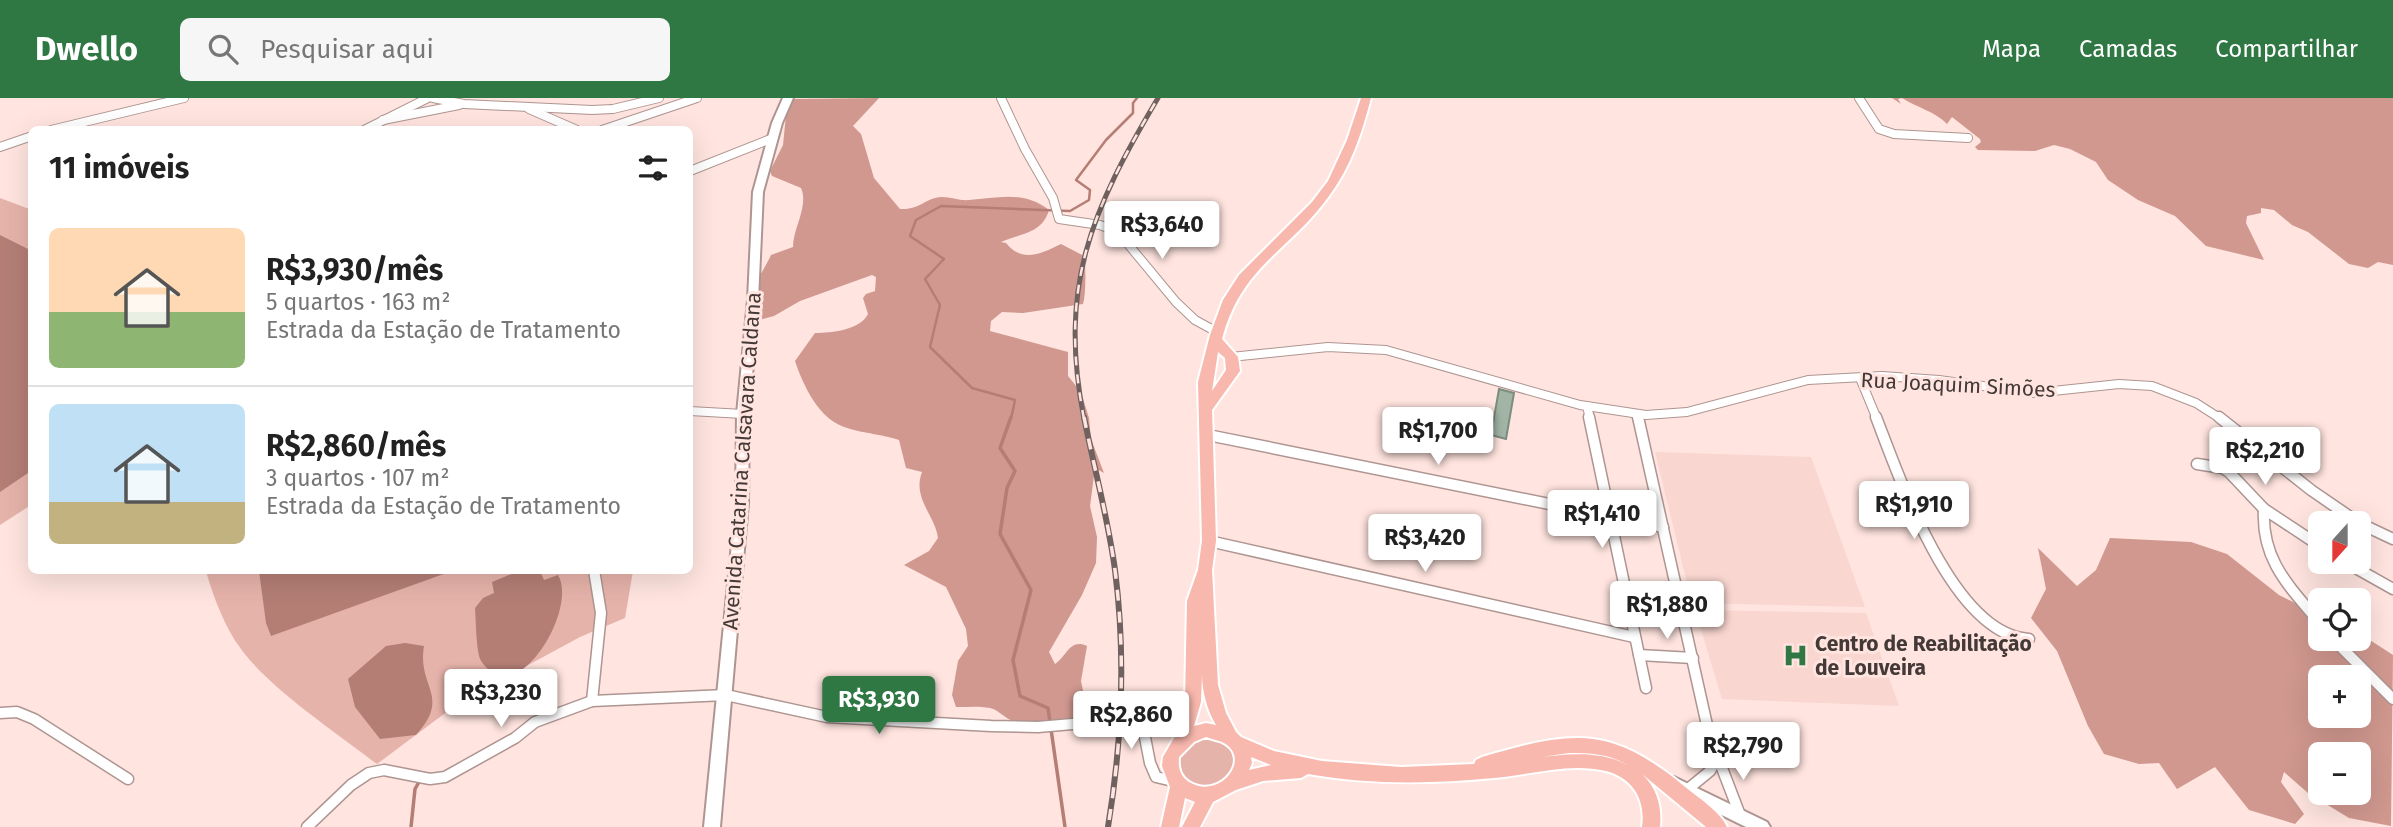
<!DOCTYPE html>
<html lang="pt">
<meta charset="utf-8">
<style>
:root{--surface:#fff;--page:#f6f6f6;--text:#222;--muted:#767676;--line:#e0e0e0;--accent:#2f7743}
body{margin:0;font-family:"Fira Sans",sans-serif;background:var(--page);color:var(--text);height:100vh;display:flex;flex-direction:column;font-size:26px;white-space:nowrap}
*{box-sizing:border-box;margin:0}
p{font-size:23px;color:var(--muted)}
.icon{flex:none;width:38px;height:38px;fill:none;stroke:currentColor;stroke-width:2;stroke-linecap:round;stroke-linejoin:round}
.map{position:relative;flex:1;overflow:hidden}
.details{position:absolute;left:28px;top:28px;width:665px;height:448px;display:flex;flex-direction:column;background:var(--surface);border-radius:10px;box-shadow:0 7px 28px #0002}
.details>*{flex:none}
.needle{width:46px;rotate:201deg}
.controls{position:absolute;left:2308px;top:413px;display:grid;gap:14px}
.controls a{display:grid;place-items:center;width:63px;height:63px;border-radius:10px;background:var(--surface);box-shadow:0 7px 28px #0002;font-size:35px}
.price{position:absolute;translate:-50% -60px;padding:0 16px;border-radius:7px;background:#fff;color:#222;font-size:23px;line-height:46px;filter:drop-shadow(0 2px 4px #0008)}
.price::after{content:'';position:absolute;left:50%;top:42px;width:21px;height:16px;margin-left:-10px;background:inherit;clip-path:polygon(0 0,100% 0,50% 100%)}
.price.selected{background:var(--accent);color:#fff}
ul{padding:0;list-style:none}
li{display:flex;align-items:center;gap:21px;height:175px;padding:0 21px}
li+li{border-top:2px solid var(--line)}
li span{display:grid;place-items:center;flex:none;width:196px;height:140px;border-radius:10px;color:#555}
li>.icon{margin-inline-start:auto}
span .icon{width:84px;height:84px;fill:#fffc;stroke-width:1}
li b{font-size:30px}
h2{display:flex;justify-content:space-between;align-items:center;height:84px;padding:0 21px;font-size:30px}
header{display:flex;align-items:center;gap:42px;box-sizing:border-box;height:98px;padding:0 35px;background:var(--accent);color:#fff}
header strong{font-size:33px}
nav{display:flex;gap:38px;margin-inline-start:auto;font-size:24px}
.search{width:490px;height:63px;background:var(--page);display:flex;align-items:center;gap:18px;box-sizing:border-box;padding:0 24px;border-radius:10px;color:var(--muted);font-size:26px}
.map>svg:first-child{display:block}
.built{fill:#f9d6d0}
.green{fill:#e6b3aa}
.forest{fill:#d0988f;fill-rule:evenodd}
.water{fill:#b47e75}
.lines{fill:none;stroke-linecap:round;stroke-linejoin:round}
.stream-far1{stroke:#b47e75;stroke-width:2.5}
.stream{stroke:#b47e75;stroke-width:3.5}
.building{fill:#a1b4a5;stroke:#7b8d7e;stroke-width:2}
.street-far1-casing{stroke:#ae9591;stroke-width:10}
.street-casing{stroke:#ae9591;stroke-width:13}
.secondary-casing{stroke:#ae9591;stroke-width:4}
.primary-casing{stroke:#fff;stroke-width:4}
.street-far1{stroke:#fff;stroke-width:8}
.street{stroke:#fff;stroke-width:10}
.secondary{fill:#fff;fill-rule:evenodd}
.primary{fill:#f9b8ae;fill-rule:evenodd}
.rail-far1-casing{stroke:#6f615f;stroke-width:5}
.rail-casing{stroke:#6f615f;stroke-width:6}
.rail-far1{stroke:#ffe4df;stroke-width:2.5;stroke-dasharray:9;stroke-linecap:butt}
.rail{stroke:#ffe4df;stroke-width:3.5;stroke-dasharray:11;stroke-linecap:butt}
.labels{text-anchor:middle;dominant-baseline:central;stroke-width:6;stroke-linejoin:round;paint-order:stroke}
.street-label{font-size:21px;fill:#433937;stroke:#ffe4df}
.poi-label{font-size:21px;font-weight:bold;fill:#433937;stroke:#ffe4df;text-anchor:start}
</style>
<header>
<strong>Dwello</strong>
<div class="search"><svg class="icon" aria-label="search" viewBox="0 0 24 24"><circle cx="10" cy="10" r="6"/><path d="M15 15l6 6"/></svg>Pesquisar aqui</div>
<nav><a>Mapa</a><a>Camadas</a><a>Compartilhar</a></nav>
</header>
<div class="map">
<svg width="2393" height="729" viewBox="0 0 2393 729">
<rect width="100%" height="100%" fill="#ffe4df"/>
<g class="built">
<path d="M1655,354L1811,359L1865,509L1692,505Z"/>
<path d="M1695,512L1866,515L1899,608L1722,601Z"/>
</g>
<g class="green">
<path d="M0,100L32,112L31,407L0,427Z"/>
<path d="M206,473H633L625,520L580,539L460,604L377,666C337,635 270,591 241,551C225,530 213,498 206,473Z"/>
<path d="M1203,640C1222,640 1235,650 1235,669L1224,686C1201,691 1171,689 1181,656L1196,642Z"/>
</g>
<g class="forest">
<path d="M879,0L853,28L861,36L874,80L900,111C921,112 924,100 942,99C951,99 960,103 969,102C998,100 1023,92 1049,112C1042,136 1021,135 1001,144L1006,145C1022,165 1041,156 1061,146L1084,158C1086,167 1086,197 1083,206L1023,215L1002,214L991,223L990,233L1068,254V278L1081,294L1089,320L1091,341L1104,375L1095,370L1090,408L1097,439L1096,465L1082,497L1049,554L1055,566C1067,558 1070,540 1087,548L1081,583L1087,612C1075,628 1032,628 1014,623C1005,621 999,612 990,610C979,608 967,609 956,609L952,597L958,563L968,548L966,531L946,489L904,467L929,453L938,440C935,417 912,400 922,374L906,370L899,342C879,335 852,335 834,324C815,312 802,284 795,263L815,235C832,235 860,232 868,216L863,200L866,196L875,193L876,179L872,177L800,203L774,218L759,222L748,210C746,197 765,171 771,157L793,149C793,130 809,108 801,90L772,78L770,73L783,47L786,17L793,1Z"/>
<path d="M1892,0H2393V167L2378,164L2368,170L2349,166L2308,134L2292,127L2274,112L2261,110V115L2247,118L2246,125L2264,162L2206,148L2175,118L2138,102L2108,82L2096,64L2070,51L2054,47L2035,53L1978,52L1975,49L1981,44L1980,41L1952,19L1947,26C1936,14 1916,9 1902,0L1898,1L1901,6Z"/>
<path d="M2110,440L2191,444L2227,456L2279,497L2320,517V541H2359V535L2393,557L2391,728L2349,720L2308,695L2284,674L2281,684L2304,716L2295,726L2249,712L2215,669L2177,691L2159,665L2139,666L2104,656L2088,628L2057,553L2031,520L2046,491L2038,450L2077,488L2096,472ZM2320,579H2359V618H2320ZM2320,656H2359V695H2320Z"/>
</g>
<g class="water">
<path d="M0,137L32,153L31,373L0,394Z"/>
<path d="M521,472L540,473L544,482L558,477C578,511 520,606 488,571C485,568 480,563 479,558C476,544 476,525 475,510L483,500L494,495L492,484Z"/>
<path d="M259,473V472L452,473L271,538L266,525Z"/>
<path d="M405,545L424,548C417,590 452,598 416,637L380,641L355,609L348,581L386,548Z"/>
</g>
<g class="lines">
<path class="stream-far1" d="M1011,321L1015,302L972,290L930,249L940,207L925,181L944,161L910,138L916,122L941,108L1070,113L1089,102L1090,92L1076,82L1106,42L1133,15V5L1137,0"/>
<g class="stream">
<path d="M1011,319L1000,350L1015,373L1007,390L1000,436L1031,492L1013,562L1020,598L1048,610L1065,729"/>
<path d="M411,729L415,691L420,682"/>
</g>
</g>
<path class="building" d="M1499,291L1514,295L1506,341L1491,337Z"/>
<g class="lines">
<defs>
<g id="street-far1">
<path d="M433,0L464,6L592,12L613,11L659,0"/>
<path d="M1001,0L1025,51L1053,100L1059,121L1100,127L1118,134L1176,204L1195,222L1217,234"/>
<path d="M1859,0L1879,31L1894,36L1968,40"/>
<path d="M529,11L577,32"/>
<path d="M383,22L459,7"/>
<path d="M51,32L184,0"/>
<path d="M364,32L428,0"/>
<path d="M602,32L697,0"/>
<path d="M0,49L32,38"/>
<path d="M690,73L773,40"/>
<path d="M1231,259L1328,249L1386,252L1580,307L1646,317L1687,314L1808,282L1882,278L1939,282L2034,295L2119,286L2152,288L2196,305L2221,321"/>
<path d="M1860,280L1877,321"/>
<path d="M1587,308L1590,321"/>
<path d="M690,313L743,316"/>
<path d="M1637,316L1638,321"/>
</g>
<g id="street">
<path d="M1589,319L1646,590"/>
<path d="M1638,319L1709,636L1740,717"/>
<path d="M1876,319C1900,381 1953,537 2029,541"/>
<path d="M2219,319L2311,392L2359,425"/>
<path d="M1208,337L1663,429"/>
<path d="M2197,366L2223,370L2229,374L2264,411L2320,448"/>
<path d="M2264,411C2261,462 2289,488 2320,525"/>
<path d="M2359,425L2393,441"/>
<path d="M1209,443L1634,539"/>
<path d="M2345,464L2393,491"/>
<path d="M2333,541L2393,601"/>
<path d="M1639,557L1693,560"/>
<path d="M592,603L601,515L594,472"/>
<path d="M0,615L17,614L34,621L128,681"/>
<path d="M1688,691L1710,673L1718,658"/>
<path d="M307,729L351,687L369,675L384,672L430,681L445,679L515,640L535,624L592,603L726,597L827,619L991,628L1038,629L1130,621L1142,624L1150,665L1156,679L1177,684"/>
</g>
<g id="secondary">
<path d="M783,0H793L782,25L763,94L758,202L749,316L748,405L720,729H704L736,405L737,316L748,202L753,94L772,25Z"/>
<path d="M1674,679L1767,724L1770,729H1746L1669,691L1667,686L1669,681Z"/>
</g>
<path id="primary" d="M1361,0H1371C1362,34 1351,69 1329,98C1289,154 1242,166 1222,241L1238,259L1240,273L1212,312L1216,443L1212,472L1218,587L1226,615L1236,634L1241,639L1274,653L1322,663L1401,669L1474,666L1476,662L1482,659C1571,633 1609,626 1684,688C1697,699 1720,713 1727,729H1706L1642,676C1657,690 1662,709 1660,729H1642C1646,702 1633,680 1606,673C1570,664 1530,677 1494,680C1432,686 1369,687 1308,676L1301,680L1263,683L1236,692L1213,704L1200,729H1182L1195,704L1185,700L1179,729H1161L1170,689L1162,668L1163,659L1174,640L1185,604L1187,503L1198,472L1202,443L1198,284L1210,237L1223,202L1239,177L1312,104L1328,83L1347,42ZM1218,254L1225,260L1226,272L1212,293ZM1202,576C1202,593 1207,612 1216,627L1206,625L1194,628L1201,604ZM1206,639C1211,641 1217,642 1222,644C1254,659 1220,703 1189,684C1180,678 1178,670 1179,659L1194,644ZM1569,655C1591,655 1609,656 1628,667C1598,652 1567,656 1534,660ZM1251,659L1271,667L1249,672L1252,665Z"/>
</defs>
<use href="#street-far1" class="street-far1-casing"/>
<use href="#street" class="street-casing"/>
<use href="#secondary" class="secondary-casing"/>
<use href="#primary" class="primary-casing"/>
<use href="#street-far1" class="street-far1"/>
<use href="#street" class="street"/>
<use href="#secondary" class="secondary"/>
<use href="#primary" class="primary"/>
<defs>
<path id="rail-far1" d="M1084,321C1058,188 1091,113 1158,0"/>
<path id="rail" d="M1084,319C1094,370 1108,420 1115,472C1126,558 1122,644 1108,729"/>
</defs>
<use href="#rail-far1" class="rail-far1-casing"/>
<use href="#rail" class="rail-casing"/>
<use href="#rail-far1" class="rail-far1"/>
<use href="#rail" class="rail"/>
</g>
<defs>
<symbol id="hospital-bare" viewBox="-9 -9 18 18"><path d="M-5-5h3v3.5h4V-5h3V5h-3V1.5h-4V5h-3Z" fill="#2f7743" stroke="#ffe4df" stroke-width="2.5" paint-order="stroke"/></symbol>
</defs>
<g fill-rule="evenodd">
<use href="#hospital-bare" x="1778" y="540" width="35" height="35"/>
</g>
<g class="labels">
<g class="street-label">
<text transform="translate(1958 287) rotate(3)">Rua Joaquim Simões</text>
<text transform="translate(742 363) rotate(-86)">Avenida Catarina Calsavara Caldana</text>
</g>
<g class="poi-label">
<text x="1815" y="546">Centro de Reabilitação<tspan x="1815" dy="24">de Louveira</tspan></text>
</g>
</g>
</svg>
<div class="controls">
<a><svg class="needle" viewBox="-14 -14 28 28"><path d="M0-13l5 13h-10z" fill="#e53935"/><path d="M0 13l5-13h-10z" fill="#767676"/></svg></a>
<a><svg class="icon" aria-label="locate" viewBox="0 0 24 24"><circle cx="12" cy="12" r="6"/><path d="M12 2v4M12 18v4M2 12h4M18 12h4"/></svg></a>
<a>+</a>
<a>−</a>
</div>
<b class="price" style="left:1162px;top:163px">R$3,640</b>
<b class="price" style="left:1438px;top:369px">R$1,700</b>
<b class="price" style="left:2265px;top:389px">R$2,210</b>
<b class="price" style="left:1914px;top:443px">R$1,910</b>
<b class="price" style="left:1602px;top:452px">R$1,410</b>
<b class="price" style="left:1425px;top:476px">R$3,420</b>
<b class="price" style="left:1667px;top:543px">R$1,880</b>
<b class="price" style="left:501px;top:631px">R$3,230</b>
<b class="price selected" style="left:879px;top:638px">R$3,930</b>
<b class="price" style="left:1131px;top:653px">R$2,860</b>
<b class="price" style="left:1743px;top:684px">R$2,790</b>
<section class="details">
<h2>11 imóveis<svg class="icon" aria-label="filters" viewBox="0 0 24 24"><path d="M4 7h16M4 17h16"/><circle cx="9" cy="7" r="2"/><circle cx="15" cy="17" r="2"/></svg></h2>
<ul>
<li><span style="background:linear-gradient(#ffd9b3 60%,#8fb573 0)"><svg class="icon" aria-label="home" viewBox="0 0 24 24"><path d="M3 11l9-7 9 7M6 9v11h12V9"/></svg></span><div><b>R$3,930/mês</b><p>5 quartos · 163 m²</p><p>Estrada da Estação de Tratamento</p></div></li>
<li><span style="background:linear-gradient(#bfe0f5 70%,#c2b280 0)"><svg class="icon" aria-label="home" viewBox="0 0 24 24"><path d="M3 11l9-7 9 7M6 9v11h12V9"/></svg></span><div><b>R$2,860/mês</b><p>3 quartos · 107 m²</p><p>Estrada da Estação de Tratamento</p></div></li>
</ul>
</section>
</div>
